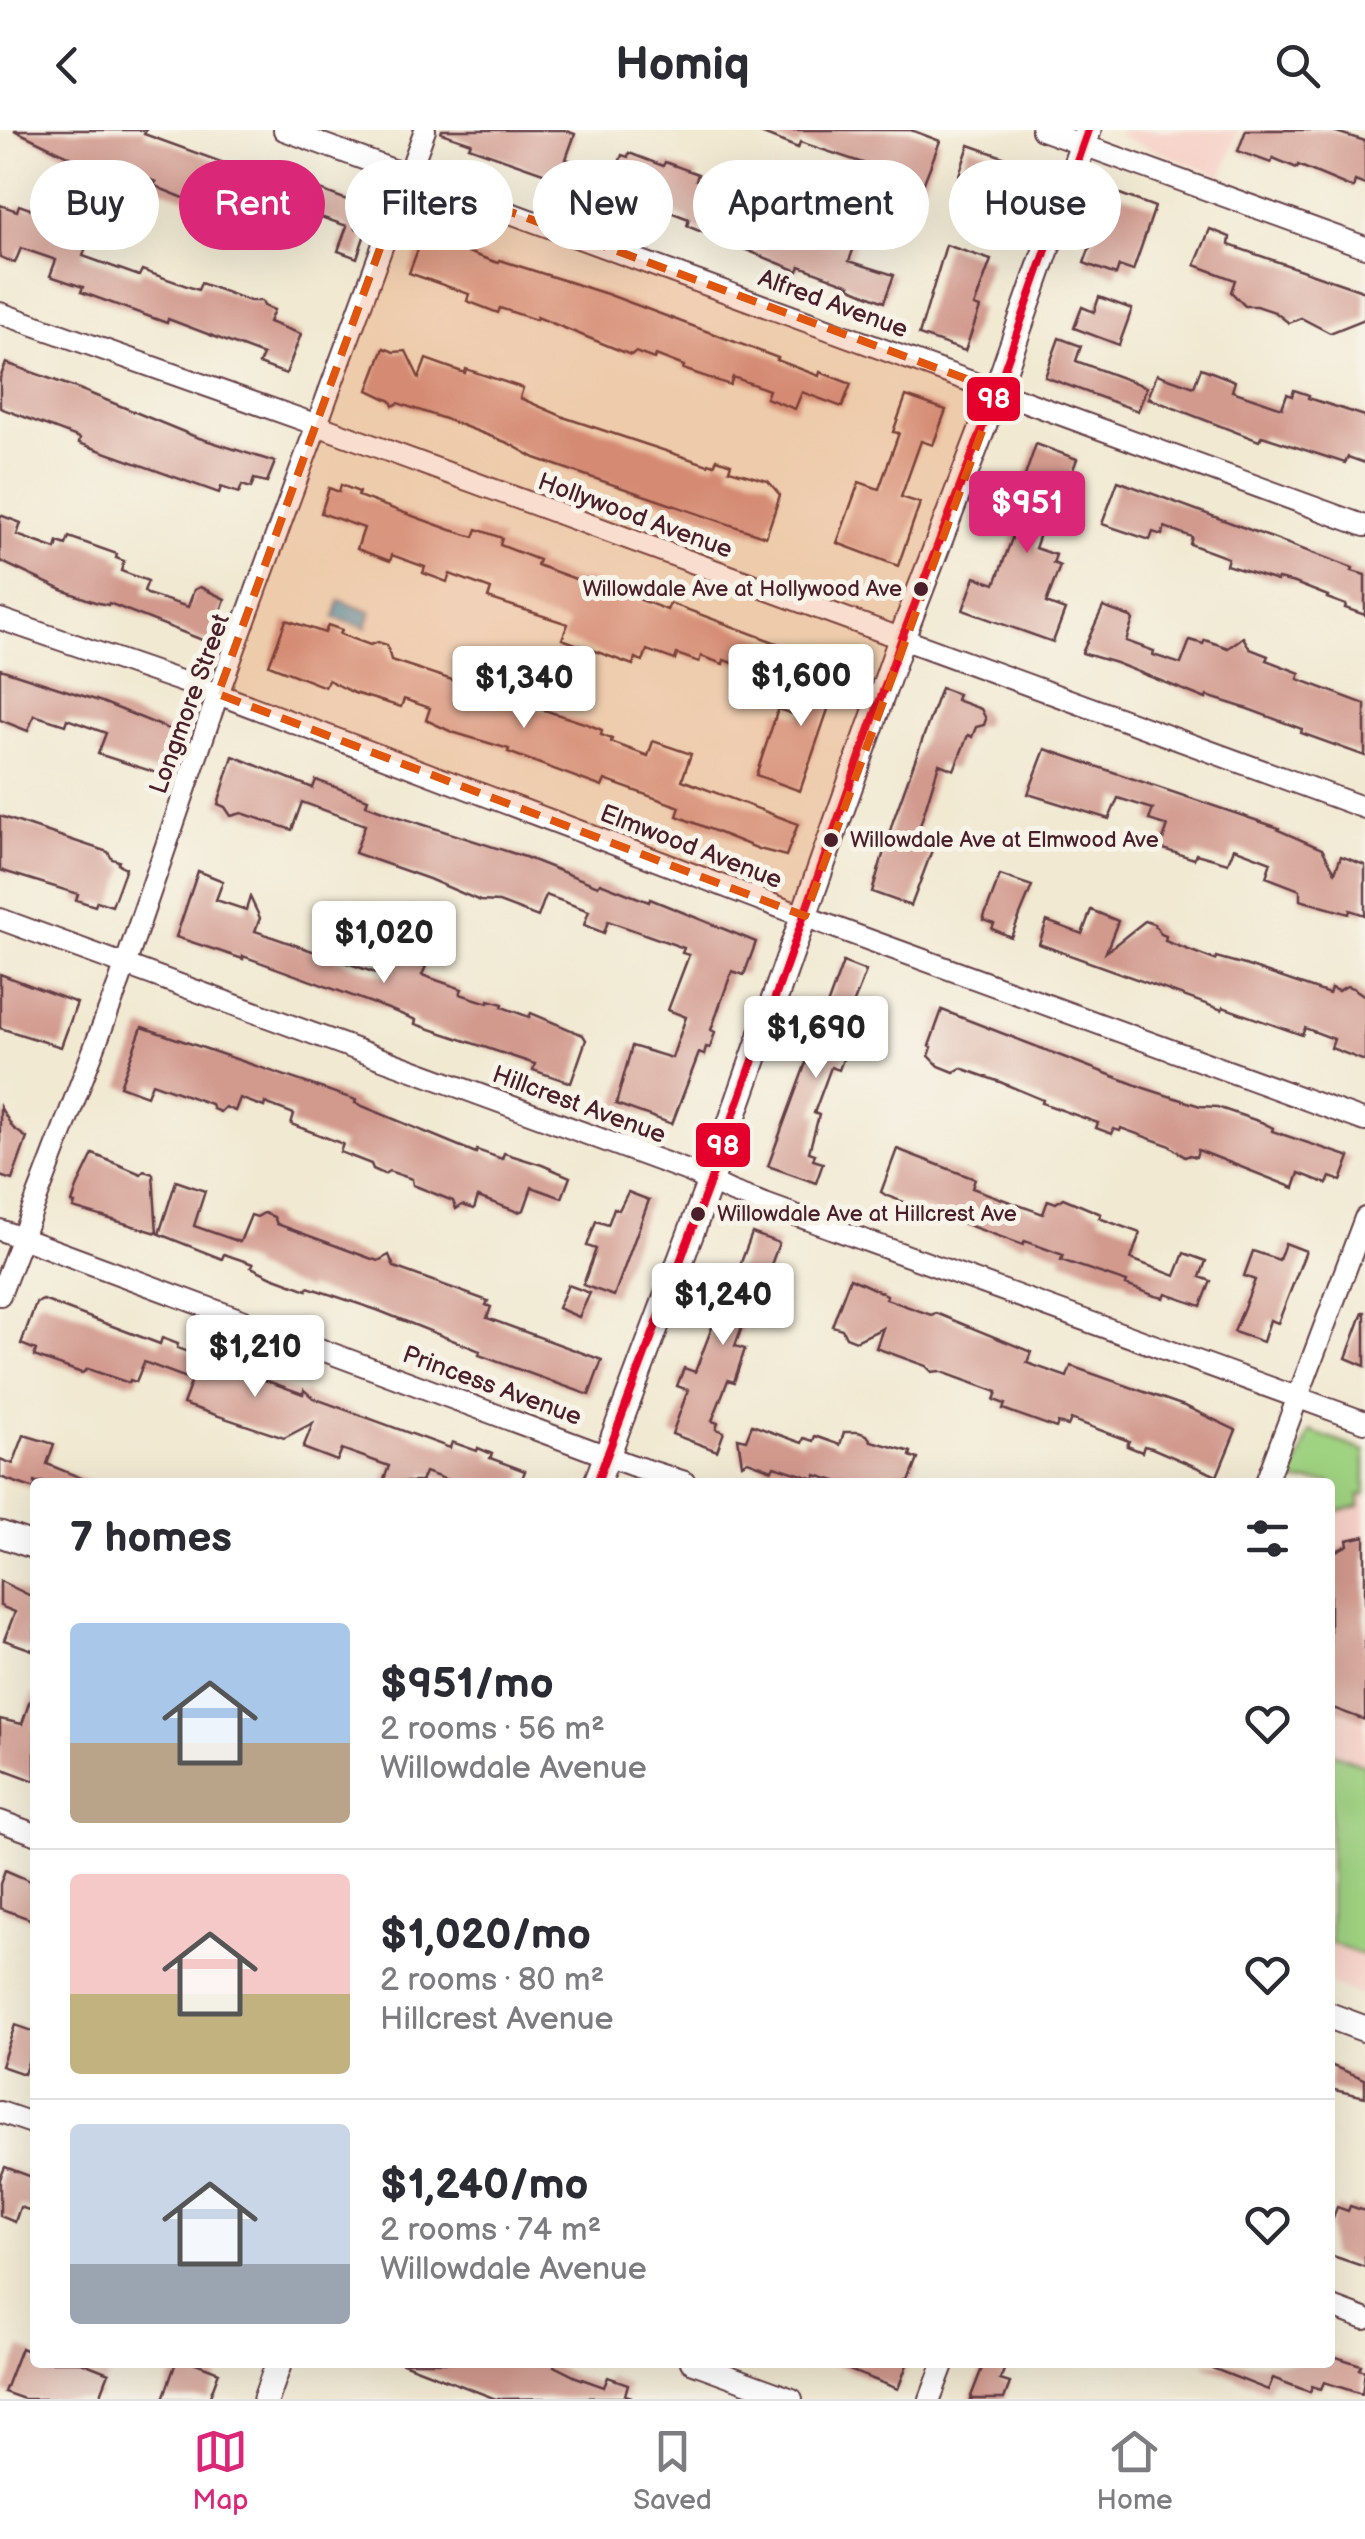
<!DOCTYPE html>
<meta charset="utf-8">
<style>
:root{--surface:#fff;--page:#f7f7f7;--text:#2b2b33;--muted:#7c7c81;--line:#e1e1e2;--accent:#db2777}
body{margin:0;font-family:"Balsamiq Sans",sans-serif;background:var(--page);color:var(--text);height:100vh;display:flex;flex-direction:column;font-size:38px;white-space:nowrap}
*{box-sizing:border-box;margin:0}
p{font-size:32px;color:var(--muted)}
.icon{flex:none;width:55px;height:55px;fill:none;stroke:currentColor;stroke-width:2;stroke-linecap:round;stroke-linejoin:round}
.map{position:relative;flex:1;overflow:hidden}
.side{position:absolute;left:30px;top:1348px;width:1305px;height:890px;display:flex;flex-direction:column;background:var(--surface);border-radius:10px;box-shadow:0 10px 40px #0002}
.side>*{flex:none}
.top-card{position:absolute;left:30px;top:30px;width:1305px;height:90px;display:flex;gap:20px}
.price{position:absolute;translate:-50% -85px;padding:0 22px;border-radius:10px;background:#fff;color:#222;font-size:32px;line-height:65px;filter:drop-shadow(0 2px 5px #0008)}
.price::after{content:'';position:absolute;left:50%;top:60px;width:30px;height:22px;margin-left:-15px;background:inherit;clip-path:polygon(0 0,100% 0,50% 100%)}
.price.current{background:var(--accent);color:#fff}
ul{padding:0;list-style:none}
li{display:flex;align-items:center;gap:30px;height:250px;padding:0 40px}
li+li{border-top:2px solid var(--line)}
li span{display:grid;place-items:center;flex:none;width:280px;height:200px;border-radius:10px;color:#555}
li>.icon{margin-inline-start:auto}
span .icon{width:120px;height:120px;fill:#fffc;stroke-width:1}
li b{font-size:42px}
h2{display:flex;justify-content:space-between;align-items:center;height:120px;padding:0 40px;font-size:42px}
.chip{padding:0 35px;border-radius:45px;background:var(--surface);box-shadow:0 10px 40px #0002;font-size:35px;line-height:90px}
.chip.current{background:var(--accent);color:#fff}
header{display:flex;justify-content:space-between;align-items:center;height:130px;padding:0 40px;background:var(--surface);font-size:45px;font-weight:800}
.tab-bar{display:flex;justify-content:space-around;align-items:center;height:140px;border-top:2px solid var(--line);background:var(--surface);font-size:28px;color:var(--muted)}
.tab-bar a{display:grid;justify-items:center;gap:5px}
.tab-bar .current{color:var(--accent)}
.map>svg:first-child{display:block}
.built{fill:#f7d1c8}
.green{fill:#9fd281;stroke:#747856;stroke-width:2.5}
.water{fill:#4aa5c8;stroke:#4a627a;stroke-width:2.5}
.building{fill:#d2998d}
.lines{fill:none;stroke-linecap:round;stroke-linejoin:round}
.minor-casing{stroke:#633d44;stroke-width:24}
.tertiary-casing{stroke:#633d44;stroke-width:29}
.minor{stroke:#fff;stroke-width:20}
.tertiary{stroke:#fff;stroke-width:25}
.bus-1-casing{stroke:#f7f3e8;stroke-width:15}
.bus-1{stroke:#e4002b;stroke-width:8}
.marked{fill:#e0560e;fill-opacity:0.2;stroke:#e0560e;stroke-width:8;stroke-dasharray:20 12;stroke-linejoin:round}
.bus-dot{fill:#4a1f2b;stroke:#f7f3e8;stroke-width:4}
.labels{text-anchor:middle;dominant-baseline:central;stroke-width:10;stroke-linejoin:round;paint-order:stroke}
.bus-label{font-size:22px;fill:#4a1f2b;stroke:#f7f3e8;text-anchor:start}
.street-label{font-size:25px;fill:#4a1f2b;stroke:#f7f3e8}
.line-badge{stroke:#f7f3e8;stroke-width:4}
.badge-label{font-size:28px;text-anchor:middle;font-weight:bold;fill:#fff}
</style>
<header><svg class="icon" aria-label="back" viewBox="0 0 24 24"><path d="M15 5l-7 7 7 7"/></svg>Homiq<svg class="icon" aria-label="search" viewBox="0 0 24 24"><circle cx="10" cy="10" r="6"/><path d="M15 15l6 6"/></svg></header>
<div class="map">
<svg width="1365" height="2269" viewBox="0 0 1365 2269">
<rect width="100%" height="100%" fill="#f7f3e8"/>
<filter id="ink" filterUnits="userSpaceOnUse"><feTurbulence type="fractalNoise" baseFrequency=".01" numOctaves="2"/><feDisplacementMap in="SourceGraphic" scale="20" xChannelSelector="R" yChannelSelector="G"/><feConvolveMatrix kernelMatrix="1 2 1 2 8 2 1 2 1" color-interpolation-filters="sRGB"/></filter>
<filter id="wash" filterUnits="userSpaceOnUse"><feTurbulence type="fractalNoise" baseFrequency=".0048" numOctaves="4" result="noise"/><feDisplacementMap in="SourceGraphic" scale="40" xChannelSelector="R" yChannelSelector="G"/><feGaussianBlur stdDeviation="2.25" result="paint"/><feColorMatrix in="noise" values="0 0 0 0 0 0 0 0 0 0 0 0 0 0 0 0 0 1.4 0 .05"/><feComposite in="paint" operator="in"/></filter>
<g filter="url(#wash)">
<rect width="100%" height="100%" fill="#f1e9d2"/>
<g class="built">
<path d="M1121,0H1239L1222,47L1119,6Z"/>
<path d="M1310,1301L1365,1321V1867L1330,1854V1352H1291Z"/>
</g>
<g class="green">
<path d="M1310,1301L1365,1321V1365H1359V1376L1330,1383V1352H1291Z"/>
<path d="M1330,1622L1365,1635V1826L1330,1813Z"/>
</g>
<path class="water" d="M339,470L371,482L366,498L334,488Z"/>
<g id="blocks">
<g class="building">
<path d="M14,0H146L144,4L254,44L257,36L363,76L355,98L366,101L357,128L338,121L347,96L318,86L311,105L270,90L266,101L164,60L154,55L156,52L107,34L105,40L72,28Z"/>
<path d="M442,0H564L575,4L566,29L614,47L622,25L628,27L629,23L663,36L665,32L698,44L696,50L748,68L750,64L769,71L768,75L776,79L773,87L821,104L825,92L859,104L849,131L894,145L884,172L849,157L850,155L800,136L798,141L687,96L689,89L641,71L638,80L625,76L565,54L566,51L469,17L471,13L441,3Z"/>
<path d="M753,0H911L940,11L920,63L886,51L890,42L800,12L798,18Z"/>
<path d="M1246,0H1330L1365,11V55L1355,51L1353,58L1298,35L1297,38L1273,28L1271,33L1238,21Z"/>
<path d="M969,15L1026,35L1012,74L956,54Z"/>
<path d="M1120,64L1155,77L1133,141L1119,136L1116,145L1084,133L1102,84L1105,85L1108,74Z"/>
<path d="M37,73L39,82L91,102L83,126L139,146L142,140L198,160L201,153L250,171H262L264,176L274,180L269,192L301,204L286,244L259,234L263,225L168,189L167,193L81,162L83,157L50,146L56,130L21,118L15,133L0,127V75L17,81L19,75L30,79Z"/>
<path d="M1210,99L1230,107L1229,115L1365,162V189L1330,203L1301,188L1289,193L1275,182L1257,176H1245L1231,162L1235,150L1195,135Z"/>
<path d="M423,106L498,133L500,130L607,164L778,228L777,230L819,246L820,242L851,254L842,277L802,262L795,279L766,268L769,260L733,247L730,255L683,239L684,236L656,225L654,229L635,222L631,225L537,187L536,190L500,178L498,183L467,171L469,164L409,143Z"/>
<path d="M946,115L991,130L974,176L980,178L965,221L919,205Z"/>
<path d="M1099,167L1132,179L1119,215L1074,198L1082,177L1094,182Z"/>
<path d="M1059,208L1081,216L1076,231L1147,257L1138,281L1045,247Z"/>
<path d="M384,218L394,222L406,221L419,248L426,229L465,243L466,239L523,258L520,268L566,288L708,335L709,333L714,335L717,329L731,334L729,340L768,351L780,365L766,407L535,328L508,313L448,290L398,273L393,276L391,271L368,260Z"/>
<path d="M6,233L79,259L196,307L275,332L267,352L254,349L251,358L242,355L239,363L221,357L219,363L79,313L80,308L0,278V248Z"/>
<path d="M1201,238L1235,251L1232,261L1282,278L1287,264L1292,266L1294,260L1309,265L1308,268L1365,286V333L1348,327L1345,333L1262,306L1259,311L1148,268L1157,244L1194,257Z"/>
<path d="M906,266L946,280L933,315L921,311L901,367L920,373L898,436L837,413L859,352L879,359L899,303L893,302Z"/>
<path d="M1036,314L1077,329L1068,353L1060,350L1035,418L1056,425L1053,433L1060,436L1046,473L1065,480L1053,512L963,480L975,447L995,454L1017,395L1005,390L1012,370L1016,372Z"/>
<path d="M1118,351L1353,438L1352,441L1365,445V485L1345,478L1346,475L1327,468L1328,466L1295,453L1278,449L1277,451L1226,435L1228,428L1190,414L1192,407L1165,397L1162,405L1153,402L1150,410L1102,394Z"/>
<path d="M341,355L359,362L358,366L451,400L474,407L477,399L502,408L500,415L539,430L537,435L581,451L583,448L667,480L670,473L782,515L771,547L724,530L723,534L701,526L699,532L677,524L675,530L647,520L643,531L635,528L633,535L562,509L568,494L488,468L491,459L450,444L447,452L423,443L425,437L392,425L390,431L357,419L364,398L321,383L329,358L339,362Z"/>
<path d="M0,385L21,393L17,405L56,419L58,412L66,415L69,407L117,424L116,428L124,431L121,441L148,451L144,461L147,464L188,477L194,460L200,457L225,469L210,513L109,473L108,475L95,472L62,460L0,431Z"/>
<path d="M1103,477L1131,487L1133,490L1126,511L1154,521L1153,525L1181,534L1190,510L1203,514L1205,510L1228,518L1243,507L1250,519L1268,526L1266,530L1300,543L1298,549L1365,574V626L1301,603L1302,599L1248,579L1207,566L1206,569L1116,533L1082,523Z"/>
<path d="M286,490L325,503L328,495L342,500L340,504L370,515L378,512L387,515L391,530L587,594L602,600L601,605L612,609L611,612L648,626L653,611L691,624L682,650L798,694L786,726L759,719L677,686L680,677L605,650L602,657L508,622L509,619L452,602L426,590L430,578L404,569L401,577L354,563L328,550L325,557L269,535Z"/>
<path d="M817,526L847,538L846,541L849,542L844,557L836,556L800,661L756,645L778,579L801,587L815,548L809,546Z"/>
<path d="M0,539L102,572L176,602L160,644L98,624L106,603L67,589L65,595L34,585L28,601L0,590Z"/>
<path d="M941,558L958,564L956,570L981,579L986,589L984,595L976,597L972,607L968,605L954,640L939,634L916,709L934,715L911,776L872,762L893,691Z"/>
<path d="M1045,619L1279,698L1278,700L1322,719L1335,742L1341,726L1365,735V785L1350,780L1349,784L1300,770V760L1266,747L1271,732L1234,718L1228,733L1196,724L1194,729L1160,718L1168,696L1149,690L1153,679L1118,668L1109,689L1028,664Z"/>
<path d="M233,626L313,658L316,650L368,669L366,675L393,685L525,727L598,756L600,753L649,772L650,769L756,812L744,845L732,841L711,900L715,902L710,918L706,917L704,925L699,923L672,994L616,974L632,916L672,928L686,887L668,880L689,825L682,823L684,818L608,791L604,803L584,795L589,781L546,765L538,787L499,772L480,771L429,749L355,723L365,695L302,672L292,700L242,683L231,686L225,677L218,674Z"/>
<path d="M0,686L108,722L112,729L119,731L118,734L126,738L112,776L97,771L95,776L76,770L78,764L0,740Z"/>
<path d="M198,741L223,751L216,770L246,780L250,767L260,788L255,801L384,846L393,824L426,836L422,845L462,859L460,864L488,873L489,870L503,874L502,877L529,887L531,883L583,905L586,910L571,953L533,940L535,934L415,894L416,890L391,880L243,826V829L176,807Z"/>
<path d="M1000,745L1032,756L1011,807L992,799L994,794L983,790Z"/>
<path d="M1091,780L1118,791L1106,822L1145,791L1154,794L1161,804L1166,806L1165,811L1215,830L1216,827L1245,835L1329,864L1331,858L1338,861L1347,856L1353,858L1365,866V931L1331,918L1334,909L1305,898L1302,905L1223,877L1222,880L1039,814L1047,791L1082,804Z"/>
<path d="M843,832L866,841L839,912L848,916L839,940L831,937L814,983L819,985L809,1022L815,1024L813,1030L823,1033L816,1053L768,1036Z"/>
<path d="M0,844L77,873L61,917L0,898Z"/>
<path d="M942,880L1144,958L1200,976L1217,977L1261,992L1273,998L1272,1001L1350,1027L1341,1051L1330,1047L1327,1054L1299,1043L1294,1058L1198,1020L1196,1027L1190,1025L1185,1027L1168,1015L1121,998L1120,1001L1114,999L1112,1004L1096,998L1098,993L1042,973L1043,970L1000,952L961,938L954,942L939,936L929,926L932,917L929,916Z"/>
<path d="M142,897L356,970L355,973L476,1023L477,1020L502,1029L504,1023L542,1035L570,1047L562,1068L532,1057L524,1080L518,1082L478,1067L474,1079L462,1075L456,1079L453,1071L413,1055L412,1049L389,1041L384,1044L373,1039L371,1034L340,1022L343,1014L291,994L294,984L265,973L264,977L240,968L235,981L225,977L220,982L213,979L211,974L152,953L147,966L120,956Z"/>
<path d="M0,977L13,998L27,1008L12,1050L0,1046Z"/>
<path d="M897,1019L975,1049L972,1058L1043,1084L1048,1070L1056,1073L1063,1068L1101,1084L1099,1088L1140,1103L1131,1129L1175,1146L1184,1123L1206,1131L1200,1147L1211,1151L1201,1176L1166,1164L1164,1168L1155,1166L1126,1155L1127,1152L1061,1130L1063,1125L1025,1111L1023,1115L887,1066L881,1062Z"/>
<path d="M93,1024L141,1044L144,1041L153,1044L157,1103L73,1078L75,1074L72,1073L78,1055Z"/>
<path d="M176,1051L205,1061L194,1096L240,1112L251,1085L257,1087L264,1083L274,1087L277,1094L372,1129L378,1131L389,1125L394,1137L488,1171L486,1175L491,1177L487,1188L602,1230L589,1265L479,1225L480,1221L377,1180L308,1157L307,1160L272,1147L251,1137L253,1134L224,1124L222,1129L159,1104Z"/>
<path d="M628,1062L649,1070L614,1166L583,1155L596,1119L587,1116L596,1091L608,1095L614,1078L619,1080Z"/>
<path d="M752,1103L779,1113L756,1176L750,1174L735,1216L745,1219L734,1252L728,1250L712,1291L718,1293L716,1299L724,1302L717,1321L672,1304L688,1260L677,1256L684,1238L695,1242L732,1145L736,1146Z"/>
<path d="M1285,1113L1306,1121L1278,1193L1270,1190L1263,1212L1234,1202L1255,1150L1244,1146L1253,1121L1279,1130Z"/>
<path d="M850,1148L887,1165L886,1169L931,1185L936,1183L1031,1222L1027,1233L1067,1247L1071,1236L1187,1277L1236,1300L1217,1346L1152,1318L1144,1316L1142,1322L1127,1316L1129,1311L1071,1289L1068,1296L1058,1293L1056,1298L1003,1279L1005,1274L994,1270L997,1262L939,1241L932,1242L926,1236L876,1218L883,1198L856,1211L846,1207L842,1199L832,1196Z"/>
<path d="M568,1155L590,1163L579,1187L558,1178Z"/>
<path d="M43,1170L160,1214L162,1208L178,1214L177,1218L303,1264L304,1260L313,1268L450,1318L452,1312L477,1321L478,1318L492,1324L490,1328L525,1341L521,1352H453L425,1342L421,1352H383L389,1336L342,1319L337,1331L303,1318L313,1293L284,1308L183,1274L192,1250L144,1232L136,1252L130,1250L129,1253L88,1239L82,1243L34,1226L36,1220L21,1214L36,1173Z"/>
<path d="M1363,1182H1365V1236L1346,1228Z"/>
<path d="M752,1295L802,1313L804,1308L813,1311L815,1306L840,1315L844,1302H858L867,1305L871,1311L911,1322L910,1326L918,1329L909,1352H839L816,1345L815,1349L774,1336L772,1340L748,1331L742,1334L738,1308L746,1310Z"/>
<path d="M24,1305L54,1314L47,1334L91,1352H35V1359L0,1347V1329L13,1334Z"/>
<path d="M1365,1406V1590L1330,1577V1424L1348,1415L1347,1410Z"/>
<path d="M0,1451L35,1468V1521L4,1510L15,1482L0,1476Z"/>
<path d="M32,1564L35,1565V1651L0,1638V1589L22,1594Z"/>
<path d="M5,1740L35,1753V1791L0,1778V1754Z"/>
<path d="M15,1895L35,1902V1912L24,1944L1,1936Z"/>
<path d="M1330,1935L1365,1949V1967L1330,1959Z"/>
<path d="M5,2037L35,2048V2082L20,2077L15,2092L0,2086V2049Z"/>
<path d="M1350,2076L1365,2081V2137L1330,2125V2096L1337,2077L1348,2081Z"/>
<path d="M21,2218L35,2224V2232H81L109,2243L99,2269H24L4,2262Z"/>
<path d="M1330,2225L1361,2235L1359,2239L1365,2241L1362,2264L1324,2252L1321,2259L1312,2256L1310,2262L1273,2248L1268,2260L1202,2234L1330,2232Z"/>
<path d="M176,2232H193L219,2242L209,2269H163Z"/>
<path d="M400,2232H555L554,2236L576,2247L604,2257L608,2247L628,2254L625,2265L632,2267L496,2269Z"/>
<path d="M829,2232H908L898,2259Z"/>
<path d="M984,2233L1004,2240L1000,2250L1010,2253L1004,2269H970Z"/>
</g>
</g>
</g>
<g filter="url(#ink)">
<use href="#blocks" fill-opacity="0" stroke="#633d44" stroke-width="2.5"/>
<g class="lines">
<defs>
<g id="minor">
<path d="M284,0L1365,396"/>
<path d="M1042,0L1365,117"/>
<path d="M0,183L306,291L1365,678"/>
<path d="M0,489L218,564L787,780L1365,991"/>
<path d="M0,789L688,1041L732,1062L1365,1292"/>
<path d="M0,1100L631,1335L685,1352"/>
<path d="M0,1165L119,853L218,564L425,0"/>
<path d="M1266,1352L1365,1088"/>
<path d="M0,1691L35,1704"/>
<path d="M0,1982L35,1994"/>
<path d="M1330,2176L1365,2189"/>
<path d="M691,2232L792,2269"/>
<path d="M930,2269L944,2232"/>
</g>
<g id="tertiary">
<path d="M597,1352L710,1052L901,510L997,260L1088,0"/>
<path d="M0,1404L35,1416"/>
<path d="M1330,1886L1365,1899"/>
<path d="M266,2269L279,2232"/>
</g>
</defs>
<use href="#minor" class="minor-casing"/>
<use href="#tertiary" class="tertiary-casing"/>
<use href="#minor" class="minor"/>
<use href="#tertiary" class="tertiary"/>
<defs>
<path id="bus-1" d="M597,1352L710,1052L901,510L997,260L1088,0"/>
</defs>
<use href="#bus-1" class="bus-1-casing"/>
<use href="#bus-1" class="bus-1"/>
</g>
</g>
<path class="marked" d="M407,44L997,260L805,786L218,564Z"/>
<g class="bus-dot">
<circle cx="921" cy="459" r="9"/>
<circle cx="831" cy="710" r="9"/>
<circle cx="698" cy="1084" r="9"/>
</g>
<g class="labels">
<g class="bus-label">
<text x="902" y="459" text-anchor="end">Willowdale Ave at Hollywood Ave</text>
<text x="850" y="710">Willowdale Ave at Elmwood Ave</text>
<text x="717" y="1084">Willowdale Ave at Hillcrest Ave</text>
</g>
<g class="street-label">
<text transform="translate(833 174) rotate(20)">Alfred Avenue</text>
<text transform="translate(635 386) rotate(20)">Hollywood Avenue</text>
<text transform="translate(190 574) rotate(-70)">Longmore Street</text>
<text transform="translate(691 717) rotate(21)">Elmwood Avenue</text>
<text transform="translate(579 975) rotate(20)">Hillcrest Avenue</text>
<text transform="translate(492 1256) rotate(20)">Princess Avenue</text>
</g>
</g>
<g class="line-badge">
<rect x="965" y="245" width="57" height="48" rx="10" fill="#e4002b"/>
<rect x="694" y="991" width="58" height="48" rx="10" fill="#e4002b"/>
</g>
<g class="badge-label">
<text x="994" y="278">98</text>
<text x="723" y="1025">98</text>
</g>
</svg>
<b class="price current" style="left:1027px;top:426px">$951</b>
<b class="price" style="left:801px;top:599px">$1,600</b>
<b class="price" style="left:524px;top:601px">$1,340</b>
<b class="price" style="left:384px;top:856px">$1,020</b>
<b class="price" style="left:816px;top:951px">$1,690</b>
<b class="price" style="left:723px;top:1218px">$1,240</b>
<b class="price" style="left:255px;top:1270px">$1,210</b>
<div class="top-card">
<a class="chip">Buy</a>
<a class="chip current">Rent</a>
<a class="chip">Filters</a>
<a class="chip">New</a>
<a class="chip">Apartment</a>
<a class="chip">House</a>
</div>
<section class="side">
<h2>7 homes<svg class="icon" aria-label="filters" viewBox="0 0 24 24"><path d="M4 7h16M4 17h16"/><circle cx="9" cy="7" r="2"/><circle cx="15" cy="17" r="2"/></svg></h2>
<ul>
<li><span style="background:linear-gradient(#a9c7e8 60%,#b9a48a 0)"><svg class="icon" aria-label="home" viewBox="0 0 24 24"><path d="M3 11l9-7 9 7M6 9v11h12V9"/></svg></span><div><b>$951/mo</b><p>2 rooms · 56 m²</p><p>Willowdale Avenue</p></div><svg class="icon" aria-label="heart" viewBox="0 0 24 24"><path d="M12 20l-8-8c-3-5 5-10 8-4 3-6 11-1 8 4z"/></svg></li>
<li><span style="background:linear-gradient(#f6c9c9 60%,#c2b280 0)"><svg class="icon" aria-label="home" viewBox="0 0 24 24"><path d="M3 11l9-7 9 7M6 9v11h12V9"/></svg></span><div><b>$1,020/mo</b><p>2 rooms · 80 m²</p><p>Hillcrest Avenue</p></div><svg class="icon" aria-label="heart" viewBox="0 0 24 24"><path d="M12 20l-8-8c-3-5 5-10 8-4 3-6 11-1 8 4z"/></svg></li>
<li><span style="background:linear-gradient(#c9d6e8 70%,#9aa5b1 0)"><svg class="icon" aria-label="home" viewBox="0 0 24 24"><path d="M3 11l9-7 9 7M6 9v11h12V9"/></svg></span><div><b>$1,240/mo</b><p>2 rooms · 74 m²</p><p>Willowdale Avenue</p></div><svg class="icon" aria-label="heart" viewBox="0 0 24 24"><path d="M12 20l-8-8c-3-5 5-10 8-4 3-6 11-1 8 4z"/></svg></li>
</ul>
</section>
</div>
<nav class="tab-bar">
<a class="current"><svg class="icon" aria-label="map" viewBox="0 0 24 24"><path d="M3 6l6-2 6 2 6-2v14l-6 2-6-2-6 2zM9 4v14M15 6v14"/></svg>Map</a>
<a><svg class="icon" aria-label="saved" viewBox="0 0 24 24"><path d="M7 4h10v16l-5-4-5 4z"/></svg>Saved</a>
<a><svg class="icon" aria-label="home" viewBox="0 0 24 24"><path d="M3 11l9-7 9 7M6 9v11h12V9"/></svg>Home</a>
</nav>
